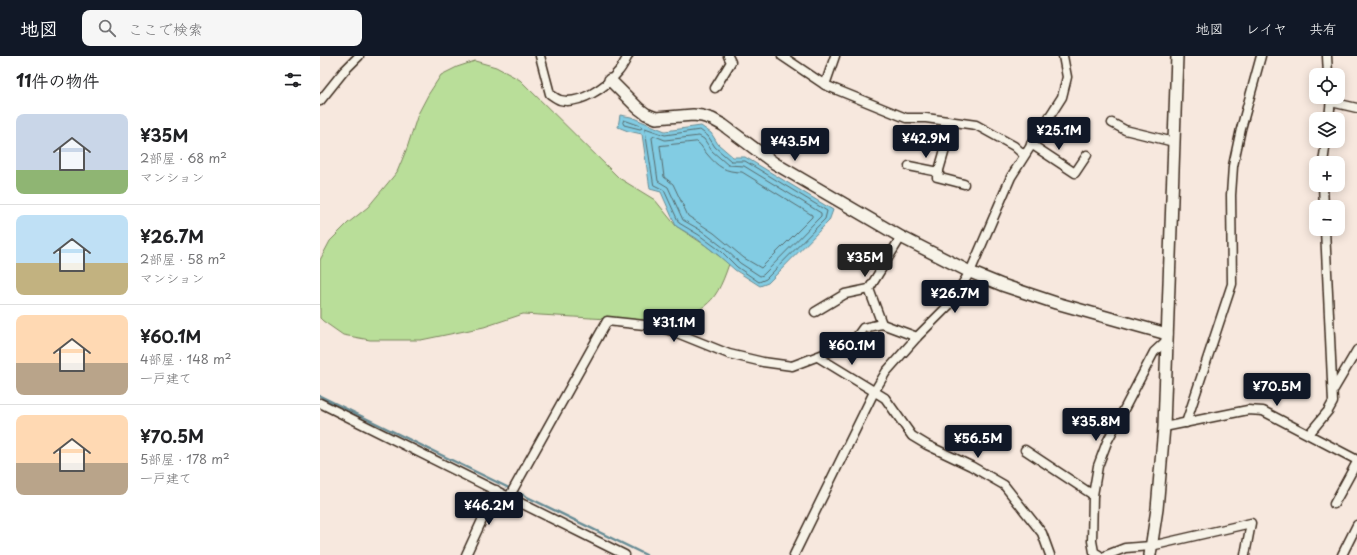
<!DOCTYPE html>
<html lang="ja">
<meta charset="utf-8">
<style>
:root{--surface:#fff;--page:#f6f6f6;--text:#202124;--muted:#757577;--line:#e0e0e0;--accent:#111827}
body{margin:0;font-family:"Playpen Sans","Klee One",sans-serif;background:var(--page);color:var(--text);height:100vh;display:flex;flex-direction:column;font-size:15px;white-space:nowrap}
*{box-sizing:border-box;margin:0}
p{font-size:13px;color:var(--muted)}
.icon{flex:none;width:22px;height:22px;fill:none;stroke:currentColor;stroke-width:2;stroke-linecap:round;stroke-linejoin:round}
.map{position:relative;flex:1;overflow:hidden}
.details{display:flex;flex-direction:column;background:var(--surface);width:320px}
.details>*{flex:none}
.tools{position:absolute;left:989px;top:12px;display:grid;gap:8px}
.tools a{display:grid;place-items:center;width:36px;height:36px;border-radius:8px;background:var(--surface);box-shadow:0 2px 10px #0003;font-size:20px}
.price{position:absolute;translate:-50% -34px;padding:0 9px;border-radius:4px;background:var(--accent);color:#fff;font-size:13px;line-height:26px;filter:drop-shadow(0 1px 2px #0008)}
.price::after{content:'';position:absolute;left:50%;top:24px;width:12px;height:9px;margin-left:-6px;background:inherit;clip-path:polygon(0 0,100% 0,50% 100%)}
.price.on{background:#222;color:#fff}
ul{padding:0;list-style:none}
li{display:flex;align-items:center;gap:12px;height:100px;padding:0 16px}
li+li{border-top:1px solid var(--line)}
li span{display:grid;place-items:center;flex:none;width:112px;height:80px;border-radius:8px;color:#555}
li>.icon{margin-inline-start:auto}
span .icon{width:48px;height:48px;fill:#fffc;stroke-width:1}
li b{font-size:17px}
h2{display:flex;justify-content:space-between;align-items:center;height:48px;padding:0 16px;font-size:17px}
header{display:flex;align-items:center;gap:24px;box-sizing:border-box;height:56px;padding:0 20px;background:var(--accent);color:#fff}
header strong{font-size:19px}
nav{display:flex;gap:22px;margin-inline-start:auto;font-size:14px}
.search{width:280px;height:36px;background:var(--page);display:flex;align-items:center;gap:10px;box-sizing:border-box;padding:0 14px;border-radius:8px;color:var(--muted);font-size:15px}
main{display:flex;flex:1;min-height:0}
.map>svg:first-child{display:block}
.green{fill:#b9de99;stroke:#7a845c}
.water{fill:#82cce3;stroke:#668b94}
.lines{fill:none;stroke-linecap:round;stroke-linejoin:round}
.shore{stroke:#576b6d;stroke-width:1}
.stream{stroke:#668b94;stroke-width:2.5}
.street-casing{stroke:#3b2a1e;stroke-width:11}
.secondary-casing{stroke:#3b2a1e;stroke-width:14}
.street{stroke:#f7f3e8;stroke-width:8}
.secondary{stroke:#f7f3e8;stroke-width:11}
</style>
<header>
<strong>地図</strong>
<div class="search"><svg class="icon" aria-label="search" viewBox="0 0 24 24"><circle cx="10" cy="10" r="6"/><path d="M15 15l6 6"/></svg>ここで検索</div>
<nav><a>地図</a><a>レイヤ</a><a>共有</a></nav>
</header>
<main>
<section class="details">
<h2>11件の物件<svg class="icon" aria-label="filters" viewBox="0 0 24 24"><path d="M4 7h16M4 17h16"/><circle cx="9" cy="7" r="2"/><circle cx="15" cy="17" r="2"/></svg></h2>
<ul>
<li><span style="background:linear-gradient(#c9d6e8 70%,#8fb573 0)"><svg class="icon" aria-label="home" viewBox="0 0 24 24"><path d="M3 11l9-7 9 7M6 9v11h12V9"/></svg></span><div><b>¥35M</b><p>2部屋 · 68 m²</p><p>マンション</p></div></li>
<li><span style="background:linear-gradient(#bfe0f5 60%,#c2b280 0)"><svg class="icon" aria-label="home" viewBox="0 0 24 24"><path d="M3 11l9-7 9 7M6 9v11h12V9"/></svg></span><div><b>¥26.7M</b><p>2部屋 · 58 m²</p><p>マンション</p></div></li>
<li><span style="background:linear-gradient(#ffd9b3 60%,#b9a48a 0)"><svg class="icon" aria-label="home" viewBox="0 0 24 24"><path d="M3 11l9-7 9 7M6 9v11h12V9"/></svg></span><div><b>¥60.1M</b><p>4部屋 · 148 m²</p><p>一戸建て</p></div></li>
<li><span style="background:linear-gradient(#ffd9b3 60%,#b9a48a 0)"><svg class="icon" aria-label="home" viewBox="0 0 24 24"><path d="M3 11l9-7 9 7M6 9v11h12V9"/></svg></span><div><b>¥70.5M</b><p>5部屋 · 178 m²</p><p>一戸建て</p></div></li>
</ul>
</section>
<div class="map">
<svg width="1037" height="499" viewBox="0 0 1037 499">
<rect width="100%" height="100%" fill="#f7e8de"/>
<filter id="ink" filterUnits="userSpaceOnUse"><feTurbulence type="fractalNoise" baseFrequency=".025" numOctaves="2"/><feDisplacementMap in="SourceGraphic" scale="8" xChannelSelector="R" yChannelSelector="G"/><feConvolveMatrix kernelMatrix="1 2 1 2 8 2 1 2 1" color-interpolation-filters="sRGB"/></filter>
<g filter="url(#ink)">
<path class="green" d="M155,5L176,11L200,24L299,122L335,144L356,170L385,189L409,208C394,253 383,255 339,266L203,258L164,271L101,284H50L23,279L3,265L0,262V204L10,185L28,167L48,151L77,116L87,92L98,58L108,39L121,19L137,11Z"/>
<path class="water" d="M300,59L311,61L345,75L381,70L391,77L398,88L413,101H425L513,154L509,165L448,227L440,230L415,214L398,199L376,182L356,170L341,136L330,133L322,78L308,75L298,71Z"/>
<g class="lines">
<g class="shore">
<path d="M304,64L321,70L322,72L320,73L304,69L303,67Z"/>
<path d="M325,72L345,79L380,74L388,80L395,91L411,105H425L507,155L505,163L446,223L439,226L417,211L401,195L379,179L359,167L344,134L334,129Z"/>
<path d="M335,80L345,84L379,80L384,83L392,95L408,109L424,110L501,157V160L443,219L440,220L420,207L404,192L382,175L363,164L348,131L338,125L332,82Z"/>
<path d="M377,86C382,89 383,94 387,98C398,111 405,116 422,116L492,159V161L441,212L424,202L394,177L368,160L353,128L344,121L340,90Z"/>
</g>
<g class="stream">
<path d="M0,340L189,432"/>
<path d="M197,436L326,499"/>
</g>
<defs>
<g id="street">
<path d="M220,0L230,38C233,40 237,43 240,44C260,49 286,31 298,16C302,12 305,5 308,0"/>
<path d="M462,0L505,29"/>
<path d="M515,0L505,29L586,62H606L656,69L694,90L704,99"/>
<path d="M1007,0L1008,19"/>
<path d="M395,32L411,6L408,0"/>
<path d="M0,45L24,15L39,0"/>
<path d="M1011,46L1037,52"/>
<path d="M1009,63L1011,42"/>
<path d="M633,66L617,121L644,128"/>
<path d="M792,67L805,74L854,86"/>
<path d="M711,88L755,117L767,99"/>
<path d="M1003,107L1006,85"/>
<path d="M589,110L619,116"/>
<path d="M1003,129L1004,151"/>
<path d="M495,256L525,238L549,233"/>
<path d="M562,268L549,233L581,181"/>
<path d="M498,301L565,342L592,380L607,389L651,410L684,429L722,477L730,499"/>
<path d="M1014,333L1037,294"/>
<path d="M0,347L305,499"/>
<path d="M866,367L912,228L911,139L913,110L921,73L941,0"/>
<path d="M844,371L928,354L943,355L1037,404"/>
<path d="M989,378L1008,355L1013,346L1005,173"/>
<path d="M705,394L773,439"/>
<path d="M189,441L287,265L334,270L352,275L409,298L443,306L472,310L517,293L535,283L543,272L562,268L597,281"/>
<path d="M1014,448L1037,406"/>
<path d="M146,499L176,434"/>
<path d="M474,499L554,336L566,316L597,281L629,249L650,216L691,121L742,41L747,21L743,0"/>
<path d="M779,499L774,496L772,485L773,439L778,410L787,386L834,296L847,284"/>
<path d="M787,499L805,492L831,490L931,467L925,499"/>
<path d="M1022,499L1037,469"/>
</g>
<g id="secondary">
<path d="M290,24L318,52L326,58L336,62L373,59L382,60L392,63L403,69L454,107L581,181L650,216L682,229L736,247L847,278"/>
<path d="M830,499L837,453L844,371L857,0"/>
</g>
</defs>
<use href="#street" class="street-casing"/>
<use href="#secondary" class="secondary-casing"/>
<use href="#street" class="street"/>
<use href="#secondary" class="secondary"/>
</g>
</g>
</svg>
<div class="tools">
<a><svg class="icon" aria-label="locate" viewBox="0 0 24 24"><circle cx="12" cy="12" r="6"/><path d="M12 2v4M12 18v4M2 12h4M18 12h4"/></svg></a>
<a><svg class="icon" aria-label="layers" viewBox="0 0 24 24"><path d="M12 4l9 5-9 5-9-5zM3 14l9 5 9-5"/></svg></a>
<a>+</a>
<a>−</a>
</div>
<b class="price" style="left:739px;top:95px">¥25.1M</b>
<b class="price" style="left:606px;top:103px">¥42.9M</b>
<b class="price" style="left:475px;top:106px">¥43.5M</b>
<b class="price on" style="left:545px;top:222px">¥35M</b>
<b class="price" style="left:635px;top:258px">¥26.7M</b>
<b class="price" style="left:354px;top:287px">¥31.1M</b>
<b class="price" style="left:532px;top:310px">¥60.1M</b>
<b class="price" style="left:957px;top:351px">¥70.5M</b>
<b class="price" style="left:776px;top:386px">¥35.8M</b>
<b class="price" style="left:658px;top:403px">¥56.5M</b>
<b class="price" style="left:169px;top:470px">¥46.2M</b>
</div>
</main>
